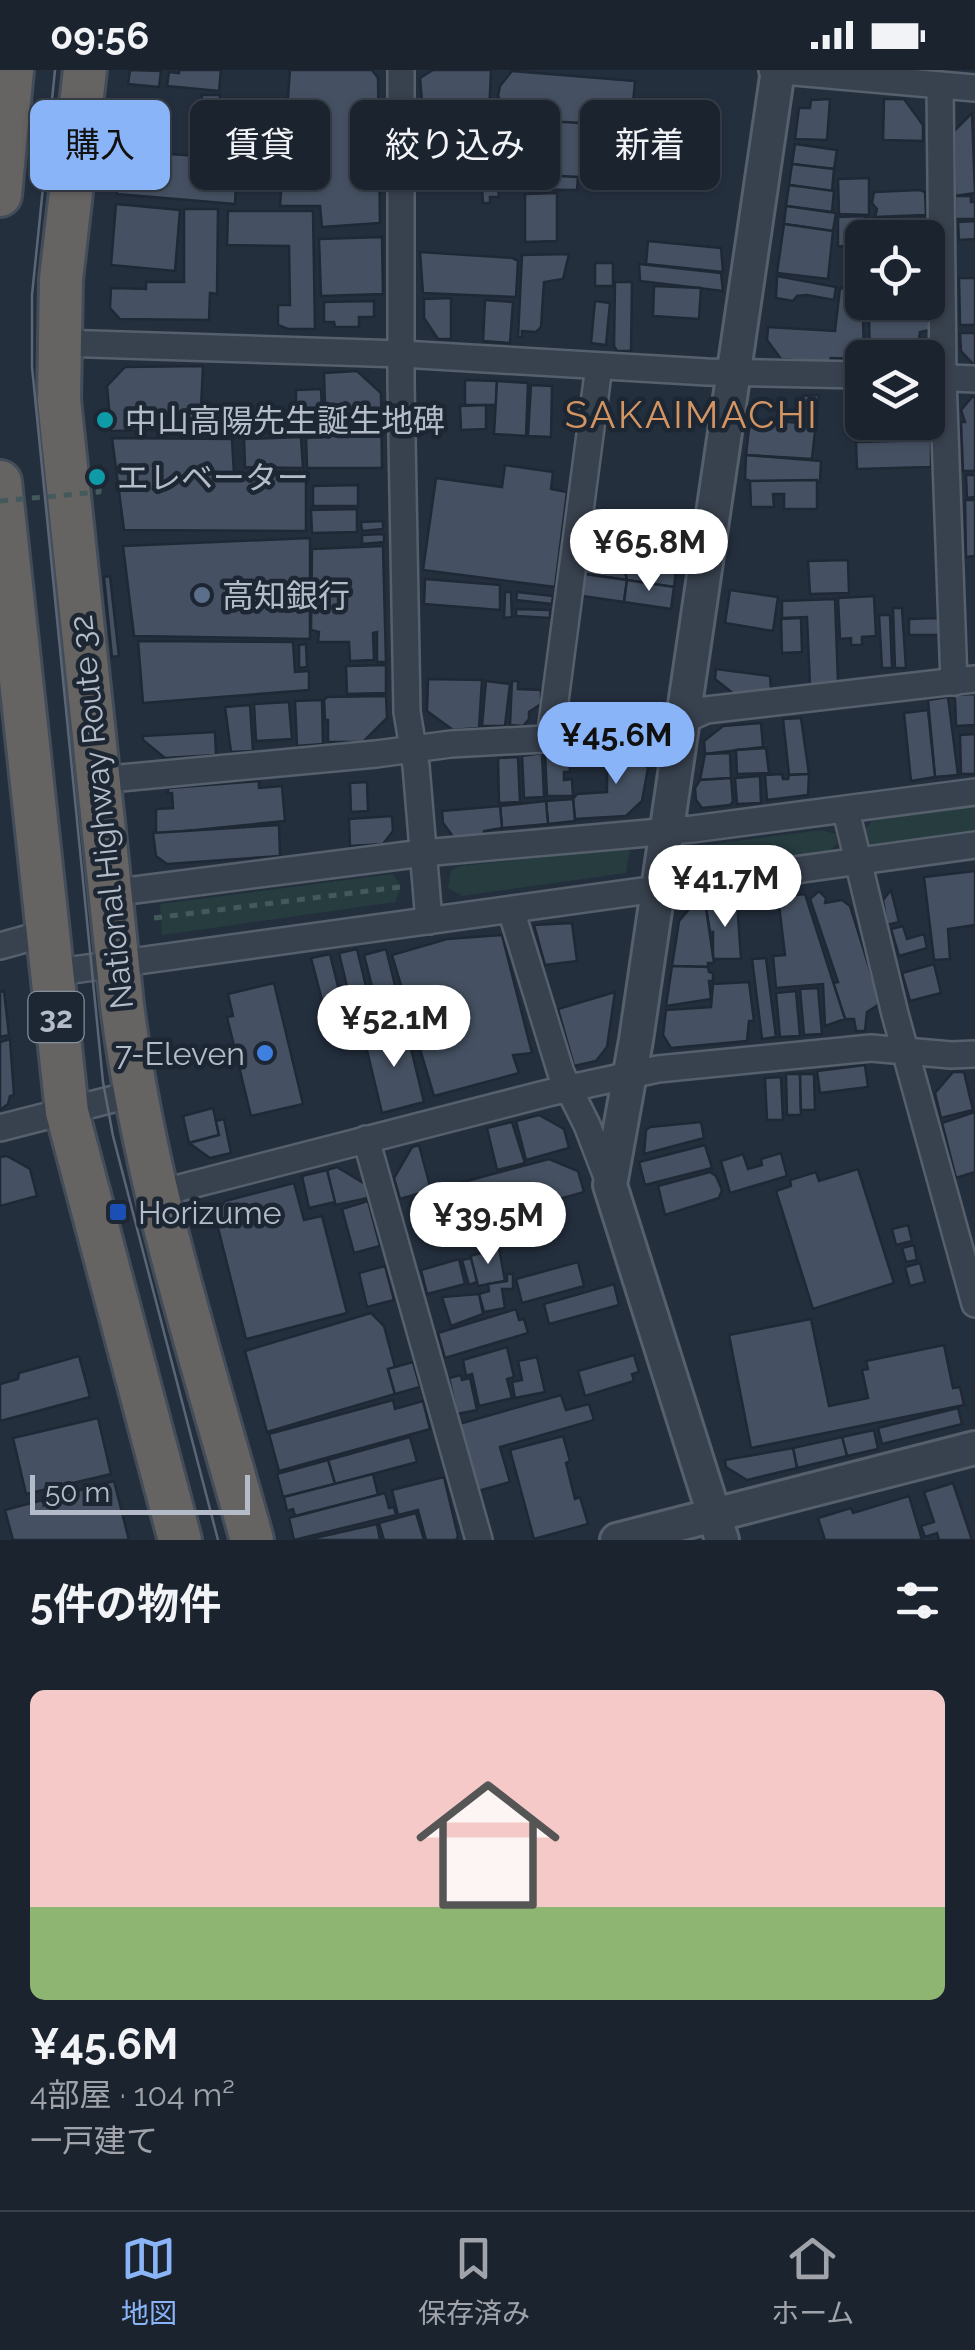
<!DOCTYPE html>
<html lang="ja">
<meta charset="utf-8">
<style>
:root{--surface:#1b232e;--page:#242b36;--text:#f1f3f6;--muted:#a0a4aa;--line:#39404a;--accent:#8ab4f8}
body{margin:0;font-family:Raleway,"Noto Sans JP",sans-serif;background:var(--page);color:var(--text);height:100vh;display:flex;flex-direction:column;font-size:38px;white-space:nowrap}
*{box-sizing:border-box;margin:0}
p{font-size:32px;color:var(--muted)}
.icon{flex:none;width:55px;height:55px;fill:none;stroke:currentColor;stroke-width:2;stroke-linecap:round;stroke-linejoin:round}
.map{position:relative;height:1470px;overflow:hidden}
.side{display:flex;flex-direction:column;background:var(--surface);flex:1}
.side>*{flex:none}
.top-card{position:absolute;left:30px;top:30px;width:915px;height:90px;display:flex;gap:20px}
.fabs{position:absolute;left:845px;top:150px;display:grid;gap:20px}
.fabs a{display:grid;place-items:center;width:100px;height:100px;border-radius:15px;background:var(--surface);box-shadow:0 2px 8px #0004,0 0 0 2px var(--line);font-size:50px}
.scale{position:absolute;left:30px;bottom:25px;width:220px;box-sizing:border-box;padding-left:10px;border:5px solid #b4bcc9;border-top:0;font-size:28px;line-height:35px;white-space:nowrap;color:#b4bcc9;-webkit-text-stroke:8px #1d2633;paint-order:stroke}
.price{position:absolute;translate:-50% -85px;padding:0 22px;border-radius:35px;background:#fff;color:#222;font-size:32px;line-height:65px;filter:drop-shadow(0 2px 5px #0008)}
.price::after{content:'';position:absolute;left:50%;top:60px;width:30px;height:22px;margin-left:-15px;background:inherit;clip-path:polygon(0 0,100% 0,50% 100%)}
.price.active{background:var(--accent);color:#111}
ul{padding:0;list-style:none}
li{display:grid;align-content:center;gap:20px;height:530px;padding:0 30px}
li span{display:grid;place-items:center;height:310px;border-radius:15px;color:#555}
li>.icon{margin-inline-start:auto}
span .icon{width:180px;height:180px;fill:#fffc;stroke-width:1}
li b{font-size:42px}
h2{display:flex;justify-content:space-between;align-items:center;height:120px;padding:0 30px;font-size:42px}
.tag{padding:0 35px;border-radius:15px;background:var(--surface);box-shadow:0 2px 8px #0004,0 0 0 2px var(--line);font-size:35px;line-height:90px}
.tag.active{background:var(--accent);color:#111}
.status{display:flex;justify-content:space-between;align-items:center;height:70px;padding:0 50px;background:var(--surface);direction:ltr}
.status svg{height:28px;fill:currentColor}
.menu{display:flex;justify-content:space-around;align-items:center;height:140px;border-top:2px solid var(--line);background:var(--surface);font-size:28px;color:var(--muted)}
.menu a{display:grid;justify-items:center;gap:5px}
.menu .active{color:var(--accent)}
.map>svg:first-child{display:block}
.green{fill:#263c3f}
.building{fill:#455162;stroke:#1f2835;stroke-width:2.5}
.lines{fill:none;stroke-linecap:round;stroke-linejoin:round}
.minor-casing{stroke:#565f6c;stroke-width:30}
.tertiary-casing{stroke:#565f6c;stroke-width:38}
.trunk-casing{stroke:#434c59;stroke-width:48}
.path{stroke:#44595c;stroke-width:5;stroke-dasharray:8 8;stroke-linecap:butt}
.minor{stroke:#38414e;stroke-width:25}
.tertiary{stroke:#38414e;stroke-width:32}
.trunk{stroke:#656462;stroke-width:42}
.tram{stroke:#5a6575;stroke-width:2.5}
.path-bridge{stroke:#44595c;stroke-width:5;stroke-dasharray:8 8;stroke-linecap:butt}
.culture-dot{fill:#0f9aa8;stroke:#1d2633;stroke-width:4}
.service-dot{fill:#5c6f8a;stroke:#1d2633;stroke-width:4}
.shop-dot{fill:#3f7fe0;stroke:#1d2633;stroke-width:4}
.transit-dot{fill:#1a4fb4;stroke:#1d2633;stroke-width:4}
.labels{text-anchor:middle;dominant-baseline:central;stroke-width:9;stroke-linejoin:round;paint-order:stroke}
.shield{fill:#1d2633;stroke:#878f9c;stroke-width:2.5}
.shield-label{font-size:30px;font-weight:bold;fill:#b4bcc9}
.poi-label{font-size:32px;fill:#b4bcc9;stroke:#1d2633;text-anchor:start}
.street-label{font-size:32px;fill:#b4bcc9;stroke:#1d2633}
.quarter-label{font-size:38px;letter-spacing:2.5px;fill:#d59563;stroke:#1d2633}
</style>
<div class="status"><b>09:56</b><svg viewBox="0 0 49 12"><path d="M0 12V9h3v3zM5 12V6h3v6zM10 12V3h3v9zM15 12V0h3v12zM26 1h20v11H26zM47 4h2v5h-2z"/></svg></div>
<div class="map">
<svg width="975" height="1470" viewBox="0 0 975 1470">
<rect width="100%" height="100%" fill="#242f3e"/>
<g class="green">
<path d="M975,737V762L871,775L865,772L862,764L872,751Z"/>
<path d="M821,760L836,764L838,773L827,783L694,800L699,776Z"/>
<path d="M630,778L626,803L462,826L448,818L451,800L461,796Z"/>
<path d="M393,804L401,817L395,832L162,865L160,834Z"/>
</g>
<g class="building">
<path d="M130,0L161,1L159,17L128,14Z"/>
<path d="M179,0H221L219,21L167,16L169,2L179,3Z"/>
<path d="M290,0H372L378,8L380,153L322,157L320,136H280Z"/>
<path d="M433,0H491L489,45L423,43L420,8Z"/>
<path d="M512,1L635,11L631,56L515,50L504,42L498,26L500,16Z"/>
<path d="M202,25H220L218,86H237L235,134L117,124L121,76L155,75V83L198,86Z"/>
<path d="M830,29L827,70L795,69L799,38H810L811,30Z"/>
<path d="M884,29H904L923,55V71L883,70Z"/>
<path d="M423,43L489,45L487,105L445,103L446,71L423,70Z"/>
<path d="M972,43L975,123L955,126L954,61Z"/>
<path d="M495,48L631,56L628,114L494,102Z"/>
<path d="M795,74L837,80L834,99L792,94Z"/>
<path d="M792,94L834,99L832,121L789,115Z"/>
<path d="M505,103L578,107L577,120L486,119L487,105Z"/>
<path d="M869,108V145L839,144L838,109Z"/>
<path d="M789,115L834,121L832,142L786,136Z"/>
<path d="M498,118L499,127H490V133H483L482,119Z"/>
<path d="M920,120L925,122L926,145L875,147L877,139L872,133L874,122Z"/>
<path d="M557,123V171L525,172V124Z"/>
<path d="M955,126H971V132H975V149H955Z"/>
<path d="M116,134L180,140L175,201L111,195Z"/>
<path d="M786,136L836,143L833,161L784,154Z"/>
<path d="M184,139H218L217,224L210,223L209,250L120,249L110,238L111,218L146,219V212H184Z"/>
<path d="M228,141H313L315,259H288L278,255V235H290L289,176L227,175Z"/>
<path d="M864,146L866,149L889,148L890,168H862V178L838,176V147Z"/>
<path d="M923,149L924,168H893L892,150Z"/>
<path d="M975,151V169L959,170L958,152Z"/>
<path d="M784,154L833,161L828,209L777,203Z"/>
<path d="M382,167L383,224L321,226L319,169Z"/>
<path d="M648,171L721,178L723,202L646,194Z"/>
<path d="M420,182L512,188L518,191L516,227L423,223Z"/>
<path d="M845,182H862V214L845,215Z"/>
<path d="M569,184L563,209L544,212L541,257L536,262L522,261V267H518L522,185Z"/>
<rect x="595" y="193" width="18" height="23"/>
<path d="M639,194L721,203L723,221L640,211Z"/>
<path d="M777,206L836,217L834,230L807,225L797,226L793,231L776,228Z"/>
<path d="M959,208H975V255H960Z"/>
<path d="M615,212H632L631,281H617L614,276Z"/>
<path d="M928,212L931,243H902V233L895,232H928Z"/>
<path d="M654,216L701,218L699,249L653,246Z"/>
<path d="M840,218L862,219L864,281H857L856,289L831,288L828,293L781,289L767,270L768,257L835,261Z"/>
<path d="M451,228V269H438L424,248V229Z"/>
<path d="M485,230L513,232L510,273L483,271Z"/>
<path d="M374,231V247H359V257H335L334,252H324V232Z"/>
<path d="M595,231L610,233L606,275L591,273Z"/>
<path d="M869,232H891L892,241L870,242Z"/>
<path d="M928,248L930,260L920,262L917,288H870L869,250Z"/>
<path d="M960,263H975V296L961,281Z"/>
<path d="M203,296L200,359L111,361L107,316L125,297Z"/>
<path d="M357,301L381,323L382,398H307L306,368L326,367L324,303Z"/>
<path d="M465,310L497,311L496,335H465Z"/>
<path d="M497,311L528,313L526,366L494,364Z"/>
<path d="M531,315L552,316L551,367L528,366Z"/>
<path d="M321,319L323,362L296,363V320Z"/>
<path d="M819,325L812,389L746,385L750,349L800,353L803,326Z"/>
<path d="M972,327H975V401H963L961,352H965L961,340Z"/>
<path d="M486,335V359L461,360L460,336Z"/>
<path d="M862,345V352H894L895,368L859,369L858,346Z"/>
<path d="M301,367L303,398L245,397L244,369Z"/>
<path d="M112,368L232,369L234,404L306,405V461L124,460Z"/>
<path d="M931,370V397L857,399L856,372Z"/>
<path d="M746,385L821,391L820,412L750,411L745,409Z"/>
<path d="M505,395L553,402L551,419L567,422L555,517L423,500L436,408L502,417Z"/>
<path d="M101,396L102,417H93L92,397Z"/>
<path d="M966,405H975V427L967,428Z"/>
<path d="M817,410V439H784V424H773L774,437H751L750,411Z"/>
<path d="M358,415V436H313V416Z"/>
<path d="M965,430H975V486L966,487Z"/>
<path d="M357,439V462L312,463L311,440Z"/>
<path d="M383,451V459L362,461L361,452Z"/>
<path d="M384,464V472L362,474V465Z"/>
<path d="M310,468V569L134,566L123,476Z"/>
<path d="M383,476L386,592H377V562L373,563L374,590L350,591L349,572H318L319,562L311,560L312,479Z"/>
<path d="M589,481L622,486L627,510L585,504Z"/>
<path d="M622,486L677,494L674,517L627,510Z"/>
<path d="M848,490L849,523L810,524L808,491Z"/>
<path d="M585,504L627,510L624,532L582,526Z"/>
<path d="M110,506L119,586L112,587L104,507Z"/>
<path d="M425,509L500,515V540L424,534Z"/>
<path d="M627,510L674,517L671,539L624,532Z"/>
<path d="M730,520L778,527L773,561L725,553Z"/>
<path d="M505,522H511L512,547L504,548Z"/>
<path d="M517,522L553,526L552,534L516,530Z"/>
<path d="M874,526L876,566L862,567V575H851V568L840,569L838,528Z"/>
<path d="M835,529L838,612L810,616L807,547L782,548V531Z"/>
<path d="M893,538H902L906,598H895Z"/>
<path d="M516,539L550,540V548L516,546Z"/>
<path d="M879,545H890L892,598H882Z"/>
<path d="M801,548L802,582L782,583L781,549Z"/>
<path d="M938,548L939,565H909V549Z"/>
<path d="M138,571L293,572L295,602L309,601V620L143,633Z"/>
<path d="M306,574L307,597L299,598V575Z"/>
<path d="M386,595V623L347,624L346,596Z"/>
<path d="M716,599L770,606L771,620L735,625L715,609Z"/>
<path d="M428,609L482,610L479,658L453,660L427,641Z"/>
<path d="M486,611L510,614L505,656H482Z"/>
<path d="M512,611H518V619L541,620V634L529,642V649L523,656L510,655Z"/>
<path d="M975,624V655L956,656L955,629L952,628L955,625Z"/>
<path d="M386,626L387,648L363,672H328V650H325L324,630L327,627Z"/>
<path d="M948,627L958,705L935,707L928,630Z"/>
<path d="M322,630L323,674L297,676L295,631Z"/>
<path d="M289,632L292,669L256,671L254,634Z"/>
<path d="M250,635L253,681L231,682L225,637Z"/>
<path d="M928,640L935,707L911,711L904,643Z"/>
<path d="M801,648L809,704L789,705L783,649Z"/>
<path d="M761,653L763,677L705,684L704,671L723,656Z"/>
<path d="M215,662L216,685L165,688L143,670V666Z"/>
<path d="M975,664V704H961L960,665Z"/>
<path d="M632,677L648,698L642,731L626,746L575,749L573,729L577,724L607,722V678Z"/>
<path d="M766,678L769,703L737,704L736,680Z"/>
<path d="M569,682L570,702H564V710L572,709L573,726H547L545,683Z"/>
<path d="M542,683L544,727L524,728L522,686Z"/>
<path d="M730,683L731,708L700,710L705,684Z"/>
<path d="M518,687L520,732L499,733L498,688Z"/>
<path d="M782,704L783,709H788L789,705L809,704L808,725L767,730L765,705Z"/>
<path d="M760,706L761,733L737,734L735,708Z"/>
<path d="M731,708L733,732L730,735L702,738L696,730L695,718L700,710Z"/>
<path d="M259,711V718L282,716L285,751L156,764V739L173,738L172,723H167L169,718Z"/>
<path d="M367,712L368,741L351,742L350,713Z"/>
<path d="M573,729L575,751L548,754L546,731Z"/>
<path d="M546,731L548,754L502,758L500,736Z"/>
<path d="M500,736L502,758L484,761V766L454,768L443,753L442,741Z"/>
<path d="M392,746L393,761L383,774L350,776L349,749Z"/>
<path d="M279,755L280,786L167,794L156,786L153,763Z"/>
<path d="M975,801V855L948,859L950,889L934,890L924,807Z"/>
<path d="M891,820L899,852L887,855L883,830Z"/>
<path d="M819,821L826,828L825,833L842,830L850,836L878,926V935L867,942L865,961H856L854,949H845L833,913L838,912L810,829Z"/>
<path d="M805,824L845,949L825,956L823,914L776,918L773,886L785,885L778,827Z"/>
<path d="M737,832L741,889H713V862H710L706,838L710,834Z"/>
<path d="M690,838H706L714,893H708V897L672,896L679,851Z"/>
<path d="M572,853L577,891L545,895L534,855Z"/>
<path d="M903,856L907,869L924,864L927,878L899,886L891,859Z"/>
<path d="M502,865L532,983L513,985L519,1003L434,1026L392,885L447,869Z"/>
<path d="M357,879L377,962L359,967L339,883Z"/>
<path d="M386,879L404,951L382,956L364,885Z"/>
<path d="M330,884L342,933L324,938L311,888Z"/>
<path d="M766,888L776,967L762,969L752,889Z"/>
<path d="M934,894L941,923L910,931L902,903Z"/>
<path d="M672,896L708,897L709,902L713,903V911H709L711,929L666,936Z"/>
<path d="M749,912L754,951H749L747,971L671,978L663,965L666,940L711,937L713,914Z"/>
<path d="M274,913L303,1034L251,1046L227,947L233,946L228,924Z"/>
<path d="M818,918L822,964L804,965L800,919Z"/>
<path d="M4,921L9,965L0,967V922Z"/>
<path d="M796,921L800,966L780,967L776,923Z"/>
<path d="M615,922L607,977L596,991L574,996L558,939Z"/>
<path d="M406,958L424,1032L382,1043L364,968Z"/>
<path d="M10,969L14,1025L10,1026L8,1034L0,1040V972Z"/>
<path d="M865,995L868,1017L820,1023L817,1001Z"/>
<path d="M953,1002H964L973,1040L941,1048L935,1023Z"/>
<path d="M786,1004H800L801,1045H787Z"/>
<path d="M800,1004H814L815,1040H801Z"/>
<path d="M781,1007L783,1050H767L765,1008Z"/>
<path d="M213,1038L219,1065L189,1073L183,1046Z"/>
<path d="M975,1042V1102L956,1108L942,1053Z"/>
<path d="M539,1045L564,1059L569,1078L526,1090L516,1051Z"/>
<path d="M224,1049L231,1083L210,1088L189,1073L219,1065L216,1051Z"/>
<path d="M512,1052L525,1093L497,1100L487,1058Z"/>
<path d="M701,1052L704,1068L644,1084L646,1060L650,1057Z"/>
<path d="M419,1075L431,1120L400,1129L394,1108L412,1077Z"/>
<path d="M705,1075L712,1098L645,1115L639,1092Z"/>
<path d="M781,1083L787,1106L730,1123L721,1091L743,1084L748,1099L762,1095L761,1089Z"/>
<path d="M7,1086L30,1099L37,1126L0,1136V1087Z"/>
<path d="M549,1089L578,1101L584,1122L420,1169L410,1133L414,1125Z"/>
<path d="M337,1097L365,1114L368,1128L335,1135L327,1100Z"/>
<path d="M858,1099L894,1213L813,1239L776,1121L791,1116L790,1110L816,1102L819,1111Z"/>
<path d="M327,1100L335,1132L309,1138L302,1106Z"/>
<path d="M710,1102L716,1106L722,1120L719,1128L665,1145L658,1116Z"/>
<path d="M294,1113L304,1150L322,1146L347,1243L246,1269L215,1146L225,1131Z"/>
<path d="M368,1131L380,1176L354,1183L342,1139Z"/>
<path d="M908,1155L912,1171L896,1175L892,1159Z"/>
<path d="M914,1175L917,1190L906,1192L902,1178Z"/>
<path d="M499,1178L505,1211L478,1216L470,1186Z"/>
<path d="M471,1188L477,1212L469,1215L462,1190Z"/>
<path d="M459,1189L465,1214L427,1224L421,1200Z"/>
<path d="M578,1192L584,1216L522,1233L516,1209Z"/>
<path d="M920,1193L925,1212L910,1216L905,1197Z"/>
<path d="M385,1196L394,1230L367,1237L359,1203Z"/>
<path d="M507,1204H513V1219H502L505,1238L484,1242L479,1224L489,1221L488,1214L507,1211Z"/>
<path d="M614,1214L619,1235L549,1254L544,1234Z"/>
<path d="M479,1224L483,1244L451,1256L442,1227Z"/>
<path d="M516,1239L519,1250L524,1249L528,1263L445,1288L438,1263Z"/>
<path d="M371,1243L384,1256L395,1297L388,1299L395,1324L267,1362L245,1281Z"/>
<path d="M811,1249L829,1336L868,1328L862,1300L868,1299L866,1291L944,1275L953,1318L960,1317L964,1335L751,1378L729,1265Z"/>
<path d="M507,1277L514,1307L507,1309L512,1328L479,1336L472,1304L466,1306L463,1290Z"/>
<path d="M634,1285L639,1302L632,1304L634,1311L585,1326L578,1301Z"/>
<path d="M79,1286L90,1327L0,1351V1314L18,1309L19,1303Z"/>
<path d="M537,1287L545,1322L515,1328L512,1312L522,1310L518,1291Z"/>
<path d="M413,1292L420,1317L395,1324L388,1299Z"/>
<path d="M461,1305L462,1310L470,1308L477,1340L457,1344L449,1308Z"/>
<path d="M561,1325L566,1340L589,1334L594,1350L500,1377L510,1412L478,1421L459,1354Z"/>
<path d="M393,1330L395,1339L423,1331L430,1359L279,1401L269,1364Z"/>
<path d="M958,1338L962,1354L882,1374L878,1358Z"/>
<path d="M98,1348L111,1404L26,1424L13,1368Z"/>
<path d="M874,1360L878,1379L847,1386L842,1367Z"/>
<path d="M563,1366L570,1391L566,1393L575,1429L580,1427L588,1454L534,1469L510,1380Z"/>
<path d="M410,1367L417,1392L335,1414L328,1390Z"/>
<path d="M842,1367L847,1386L797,1398L793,1378Z"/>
<path d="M793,1378L797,1398L747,1410L726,1397L725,1390Z"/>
<path d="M328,1390L335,1414L283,1427L277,1404Z"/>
<path d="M373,1404L378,1425L295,1446L293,1439L287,1441L284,1427Z"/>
<path d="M444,1407L458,1466L456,1470H426L418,1440L398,1445L392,1420Z"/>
<path d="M114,1411L129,1470H13L5,1440Z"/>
<path d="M953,1413L972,1470H939L937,1463L925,1467L921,1456L934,1452L924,1422Z"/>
<path d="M385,1423L389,1438L394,1437L396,1445L294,1470L289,1448Z"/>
<path d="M909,1426L922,1470H825L818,1448L851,1438L853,1443Z"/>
<path d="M416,1443L424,1470H384L379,1453Z"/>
<path d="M377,1454L380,1470H306Z"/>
</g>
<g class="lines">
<defs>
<g id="minor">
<path d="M401,0V313L407,642L416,696L429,851"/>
<path d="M772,0L975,18"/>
<path d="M940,16L943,308L954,612"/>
<path d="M60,273L402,284L707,302L862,305"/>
<path d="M928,307L975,309"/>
<path d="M550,669L599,296"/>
<path d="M99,710L376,684L451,674L655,663L706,640L975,609"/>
<path d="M846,741L895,944L975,1234"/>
<path d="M111,823L423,783L693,759L975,722"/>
<path d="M511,840L561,1003L587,1055L610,1115"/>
<path d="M0,876L47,863"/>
<path d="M51,903L975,775"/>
<path d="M0,1058L133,1024"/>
<path d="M366,1069L479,1470"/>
<path d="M156,1124L552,1022L658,999L871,978L951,985L975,984"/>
</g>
<g id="tertiary">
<path d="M617,1470L975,1378"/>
<path d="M722,1470L610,1115L636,970L778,0"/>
</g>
<g id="trunk">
<path d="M85,0L61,209L59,330L122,935C145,1117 203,1293 252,1470"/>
<path d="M0,125L12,0"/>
<path d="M0,412L67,1042L180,1470"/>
</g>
</defs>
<use href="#minor" class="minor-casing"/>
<use href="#tertiary" class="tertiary-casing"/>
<use href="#trunk" class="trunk-casing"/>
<path class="path" d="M154,848L400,817"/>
<use href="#minor" class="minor"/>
<use href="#tertiary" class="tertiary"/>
<use href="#trunk" class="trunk"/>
<path class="tram" d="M55,0L32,225V297L103,1012L113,1066L218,1470"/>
<path class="path-bridge" d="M0,431L99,422V417"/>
</g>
<g class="culture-dot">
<circle cx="105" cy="350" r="10"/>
<circle cx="97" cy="407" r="10"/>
</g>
<circle class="service-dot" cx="202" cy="525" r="10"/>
<circle class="shop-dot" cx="265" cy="983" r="10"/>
<rect class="transit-dot" x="108" y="1132" width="20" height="20" rx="5"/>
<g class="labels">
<rect class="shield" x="28.5" y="922" width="55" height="50" rx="8"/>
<g class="shield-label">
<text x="56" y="947">32</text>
</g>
<g class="poi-label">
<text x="125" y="350">中山高陽先生誕生地碑</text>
<text x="117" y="407">エレベーター</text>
<text x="222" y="525">高知銀行</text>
<text x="245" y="983" text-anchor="end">7-Eleven</text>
<text x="138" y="1142">Horizume</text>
</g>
<g class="street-label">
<text transform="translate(101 742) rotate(-96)">National Highway Route 32</text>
</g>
<g class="quarter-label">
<text x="692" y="344">SAKAIMACHI</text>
</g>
</g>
</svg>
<div class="fabs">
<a><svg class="icon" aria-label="locate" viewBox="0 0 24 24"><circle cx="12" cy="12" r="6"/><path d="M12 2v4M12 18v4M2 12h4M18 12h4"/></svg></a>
<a><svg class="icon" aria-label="layers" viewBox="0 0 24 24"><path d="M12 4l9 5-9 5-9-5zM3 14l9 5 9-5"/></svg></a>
</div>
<div class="scale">50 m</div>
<b class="price" style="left:649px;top:524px">¥65.8M</b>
<b class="price active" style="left:616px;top:717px">¥45.6M</b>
<b class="price" style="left:725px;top:860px">¥41.7M</b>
<b class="price" style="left:394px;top:1000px">¥52.1M</b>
<b class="price" style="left:488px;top:1197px">¥39.5M</b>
<div class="top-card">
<a class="tag active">購入</a>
<a class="tag">賃貸</a>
<a class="tag">絞り込み</a>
<a class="tag">新着</a>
</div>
</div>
<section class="side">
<h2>5件の物件<svg class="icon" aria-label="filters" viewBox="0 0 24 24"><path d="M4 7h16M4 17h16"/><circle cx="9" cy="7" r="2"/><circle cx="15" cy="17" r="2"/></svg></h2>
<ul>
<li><span style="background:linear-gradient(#f6c9c9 70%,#8fb573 0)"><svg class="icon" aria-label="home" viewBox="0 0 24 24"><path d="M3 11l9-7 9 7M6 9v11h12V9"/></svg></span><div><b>¥45.6M</b><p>4部屋 · 104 m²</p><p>一戸建て</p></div></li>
</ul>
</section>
<nav class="menu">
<a class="active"><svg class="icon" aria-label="map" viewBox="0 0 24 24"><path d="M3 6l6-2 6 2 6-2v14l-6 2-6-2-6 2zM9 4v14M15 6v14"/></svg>地図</a>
<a><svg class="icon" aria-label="saved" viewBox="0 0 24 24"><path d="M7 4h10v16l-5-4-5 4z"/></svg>保存済み</a>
<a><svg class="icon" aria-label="home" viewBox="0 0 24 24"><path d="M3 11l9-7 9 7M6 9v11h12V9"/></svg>ホーム</a>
</nav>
